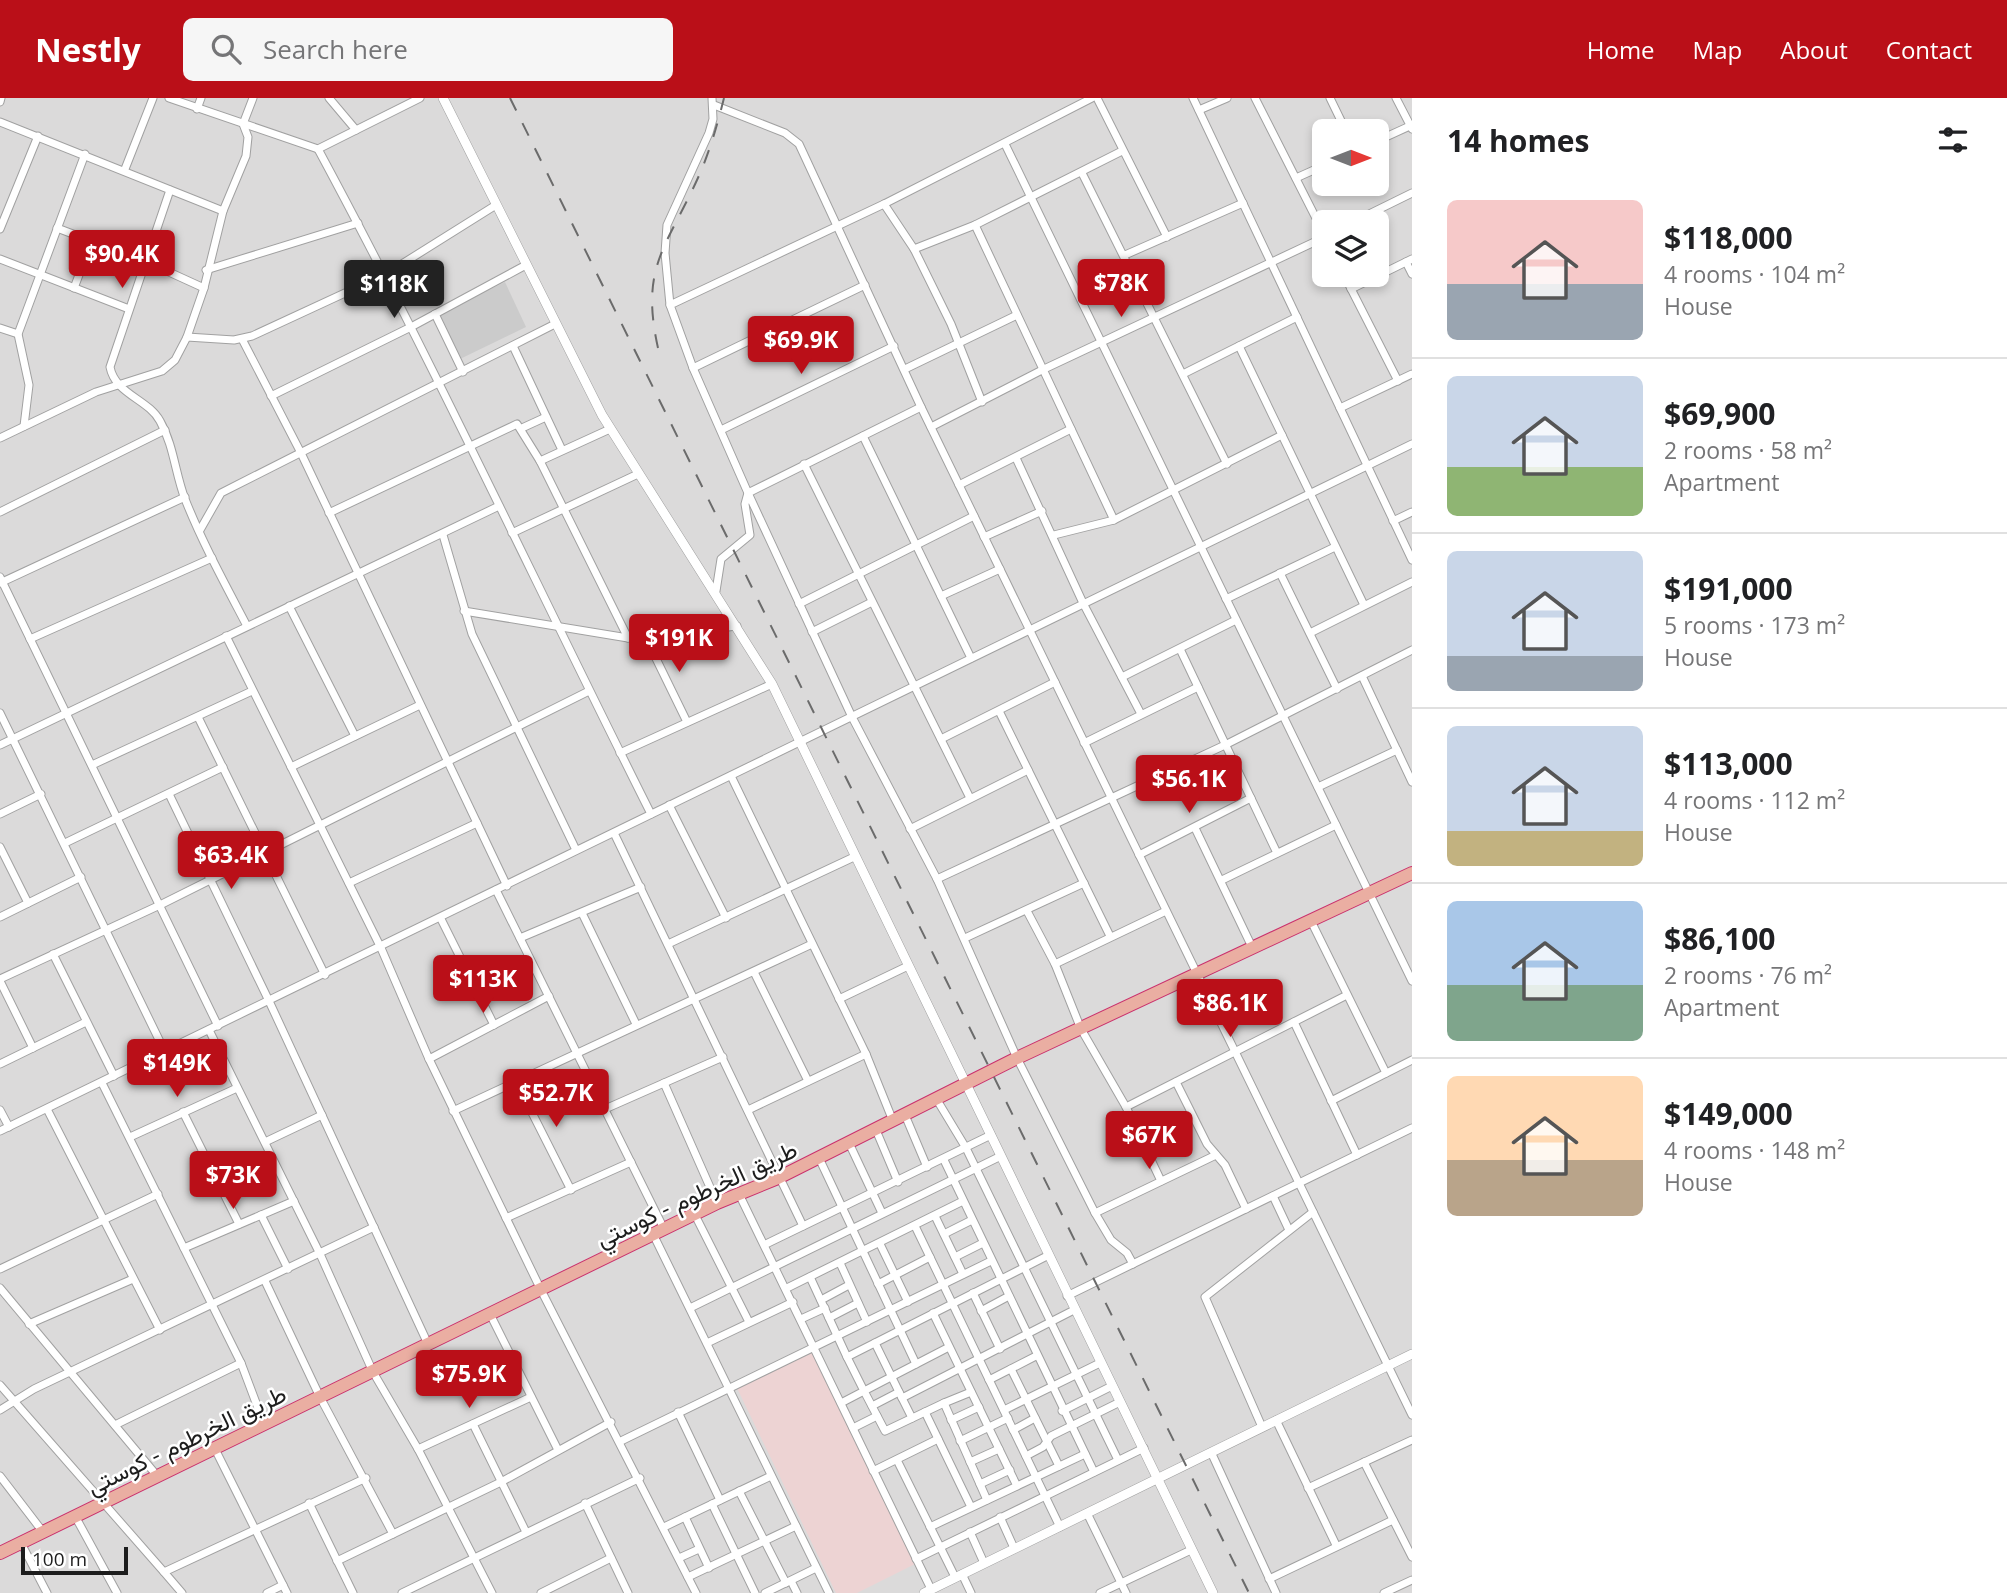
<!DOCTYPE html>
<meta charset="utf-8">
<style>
:root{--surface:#fff;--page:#f6f6f6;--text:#202124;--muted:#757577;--line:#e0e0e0;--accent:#ba0f18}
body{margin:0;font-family:"Open Sans",Vazirmatn,sans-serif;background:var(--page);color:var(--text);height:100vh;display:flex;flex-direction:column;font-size:26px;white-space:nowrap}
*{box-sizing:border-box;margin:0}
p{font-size:23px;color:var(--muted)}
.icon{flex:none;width:38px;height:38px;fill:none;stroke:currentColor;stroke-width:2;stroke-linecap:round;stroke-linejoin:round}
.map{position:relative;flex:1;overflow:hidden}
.details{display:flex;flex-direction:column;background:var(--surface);width:595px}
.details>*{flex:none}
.needle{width:46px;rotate:90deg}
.buttons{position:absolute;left:1312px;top:21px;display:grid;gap:14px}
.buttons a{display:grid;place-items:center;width:77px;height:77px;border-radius:10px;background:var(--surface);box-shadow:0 4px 10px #0003;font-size:35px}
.scale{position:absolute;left:21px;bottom:18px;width:107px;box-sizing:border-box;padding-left:7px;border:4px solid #1d1d1d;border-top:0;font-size:19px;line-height:24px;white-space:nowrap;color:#1d1d1d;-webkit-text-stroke:5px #fff;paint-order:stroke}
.price{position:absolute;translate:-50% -60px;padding:0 16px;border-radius:7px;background:var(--accent);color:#fff;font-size:23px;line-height:46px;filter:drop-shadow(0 2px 4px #0008)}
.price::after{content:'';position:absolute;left:50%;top:42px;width:21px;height:16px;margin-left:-10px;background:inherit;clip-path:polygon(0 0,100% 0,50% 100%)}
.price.selected{background:#222;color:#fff}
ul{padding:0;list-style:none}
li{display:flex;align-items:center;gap:21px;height:175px;padding:0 35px}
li+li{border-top:2px solid var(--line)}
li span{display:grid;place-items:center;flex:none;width:196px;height:140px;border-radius:10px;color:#555}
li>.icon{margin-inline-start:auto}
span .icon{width:84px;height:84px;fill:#fffc;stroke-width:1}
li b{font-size:30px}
h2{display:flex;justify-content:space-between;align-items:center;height:84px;padding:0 35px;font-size:30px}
header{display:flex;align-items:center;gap:42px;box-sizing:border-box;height:98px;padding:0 35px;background:var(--accent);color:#fff}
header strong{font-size:33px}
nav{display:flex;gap:38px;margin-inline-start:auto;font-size:24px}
.search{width:490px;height:63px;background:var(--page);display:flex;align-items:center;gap:18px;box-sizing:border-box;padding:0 24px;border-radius:10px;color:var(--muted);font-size:26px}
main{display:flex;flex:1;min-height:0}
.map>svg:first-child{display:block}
.residential{fill:#dbdada;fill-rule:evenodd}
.commercial{fill:#edd3d3}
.religious{fill:#cbcbcb}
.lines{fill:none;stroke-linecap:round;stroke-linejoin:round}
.minor-casing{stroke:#a1a1a1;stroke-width:9}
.tertiary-casing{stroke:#a1a1a1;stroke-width:10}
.trunk-casing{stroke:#ca316d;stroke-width:14}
.minor{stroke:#fff;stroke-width:7}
.tertiary{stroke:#fff;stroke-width:9}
.trunk{stroke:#eaaea2;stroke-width:12}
.rail{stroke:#6b6b6b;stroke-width:2;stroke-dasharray:14 14;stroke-linecap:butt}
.labels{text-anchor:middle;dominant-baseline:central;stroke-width:5;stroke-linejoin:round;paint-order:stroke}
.street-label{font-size:24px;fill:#1d1d1d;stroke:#fff}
</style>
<header>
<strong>Nestly</strong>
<div class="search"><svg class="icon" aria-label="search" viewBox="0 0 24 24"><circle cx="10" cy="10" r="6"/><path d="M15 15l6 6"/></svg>Search here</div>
<nav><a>Home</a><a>Map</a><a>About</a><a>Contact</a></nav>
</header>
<main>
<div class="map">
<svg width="1412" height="1495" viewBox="0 0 1412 1495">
<rect width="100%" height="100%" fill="#ede9e3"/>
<path class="residential" d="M0,0H1412V1495H0ZM1325,33H1377V86H1325ZM1325,124H1377V177H1325Z"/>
<path class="commercial" d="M811,1251L915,1466L857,1495H836L736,1288Z"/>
<path class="religious" d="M505,184L526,229L460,261L439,216Z"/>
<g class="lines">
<defs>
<g id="minor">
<path d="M169,0L318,51L420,0"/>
<path d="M329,0L356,32"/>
<path d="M1092,0L884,106L670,207L693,270L748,395L852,619L937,781L1017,960L1095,1115L1111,1142L1127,1155L1133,1166"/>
<path d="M1097,0L1167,139"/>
<path d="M1193,0L1412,462"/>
<path d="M1255,0L1325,138"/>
<path d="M1330,0L1346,33"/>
<path d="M1396,0L1412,31"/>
<path d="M0,4L1,0"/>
<path d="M714,7L785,35L799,46L921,309L1412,1317"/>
<path d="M197,11L201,0"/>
<path d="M1199,12L1227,0"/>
<path d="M0,24L223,113"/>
<path d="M1377,43L1412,27"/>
<path d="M1005,46L1412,883"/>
<path d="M318,51C436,270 540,495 651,716"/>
<path d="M125,71L153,0"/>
<path d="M1082,75L1227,366"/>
<path d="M1296,80L1325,67"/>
<path d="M170,92L110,269C115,296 148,301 160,323C174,348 175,375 185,401C202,444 225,486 247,528"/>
<path d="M884,106L914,151L951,226L982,304"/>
<path d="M1353,124L1412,95"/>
<path d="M975,127L1114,422"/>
<path d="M57,130L147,164L204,190"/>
<path d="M0,131L38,38"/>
<path d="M914,151L975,127L1122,53"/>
<path d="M1125,157L1243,105"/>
<path d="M0,161L129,211"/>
<path d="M1406,164L1412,176"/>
<path d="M206,172L358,125"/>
<path d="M1344,177L1398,283"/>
<path d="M74,190L92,143"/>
<path d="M1351,191L1412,161"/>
<path d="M670,207L665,155L667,127L709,35L713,21L712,0"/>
<path d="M435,216L463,274"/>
<path d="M0,230L18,236"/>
<path d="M187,239L204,190L223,113L246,58L248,39L243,26L253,0"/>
<path d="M242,241L301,355L507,788"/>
<path d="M513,248L562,352"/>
<path d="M1239,248L1364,507"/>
<path d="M693,270L865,187"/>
<path d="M905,271L1017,217"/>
<path d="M1185,275L1297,219"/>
<path d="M271,298L411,229L526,167"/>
<path d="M1340,310L1412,276"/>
<path d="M24,328L29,287L18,236L85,56"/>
<path d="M931,329L1042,272L1325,139"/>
<path d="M522,330L546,319"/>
<path d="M721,332L894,248"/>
<path d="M863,338L971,560"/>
<path d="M0,340L96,294L162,273L175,262L187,239L234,242L252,238L386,176L496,107"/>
<path d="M1016,360L1083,505L1141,616"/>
<path d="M540,363L610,331"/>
<path d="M804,366L970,700"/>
<path d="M959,387L1071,331"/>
<path d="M0,414L165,332"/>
<path d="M329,415L517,326L540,363L628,540"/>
<path d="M1393,423L1412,414"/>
<path d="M200,432L221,395L555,226"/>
<path d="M512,435L638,376"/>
<path d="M443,437L472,536L576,752"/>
<path d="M1054,437L1114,422L1282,337"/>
<path d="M984,439L1042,413"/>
<path d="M1280,475L1337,591"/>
<path d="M0,479L218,928"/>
<path d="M0,485L185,399"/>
<path d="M716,493L721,461L750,437L745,406L748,395L921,309"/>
<path d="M941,498L1000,471"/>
<path d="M1226,501L1335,449"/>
<path d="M799,506L974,418"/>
<path d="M289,508L355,638"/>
<path d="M464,513L628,540L737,528"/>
<path d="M812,534L872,504"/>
<path d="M1310,535L1412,484"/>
<path d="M226,538L381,850L429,961L541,1192L696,1495"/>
<path d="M646,540L687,624"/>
<path d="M30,541L212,460"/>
<path d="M1180,551L1277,755"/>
<path d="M1362,578L1412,684"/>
<path d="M1122,579L1236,522"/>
<path d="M999,613L1110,838"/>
<path d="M0,615L165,954"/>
<path d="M198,619L325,877"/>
<path d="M941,641L1055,584"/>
<path d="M1084,645L1198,589"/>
<path d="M0,647L499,408"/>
<path d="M620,655L772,586"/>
<path d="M92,667L252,593"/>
<path d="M291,669L420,607"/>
<path d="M731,678L866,956L893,1023"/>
<path d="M1318,689L1397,652"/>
<path d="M169,696L269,903L428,1246"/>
<path d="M669,707L726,820"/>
<path d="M0,716L41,696"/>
<path d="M1195,730L1252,849"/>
<path d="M910,731L1028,672"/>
<path d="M614,735L803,1128"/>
<path d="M65,745L223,669"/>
<path d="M0,749L28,805"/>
<path d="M1139,757L1251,700"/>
<path d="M937,781L1225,647L1412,552"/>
<path d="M1222,782L1336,727"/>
<path d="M349,785L477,725"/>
<path d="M496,792L664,1131"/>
<path d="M1027,813L1055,866L1081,931L1126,1009L1161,1083"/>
<path d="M582,815L636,926"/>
<path d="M0,819L81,779"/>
<path d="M441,821L494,927"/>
<path d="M1311,823L1386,975"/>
<path d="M520,840L641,789"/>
<path d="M965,840L1084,785"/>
<path d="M668,846L854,759"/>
<path d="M53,856L114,978"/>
<path d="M1055,866L1166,813"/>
<path d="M754,874L808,983"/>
<path d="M0,881L160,807L589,593"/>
<path d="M0,883L33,950"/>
<path d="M839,901L908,868"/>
<path d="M1294,924L1357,1057"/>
<path d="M209,932L320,1156L373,1274L418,1351L492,1495"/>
<path d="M429,961L549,898"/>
<path d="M0,966L86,924"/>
<path d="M516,983L571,1092"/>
<path d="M1176,984L1207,1046L1225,1067L1246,1111"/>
<path d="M102,985L241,1265L264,1326"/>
<path d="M664,985L717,1105"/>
<path d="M937,1002L966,1050L1118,1362"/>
<path d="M1331,1003L1412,962"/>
<path d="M1126,1009L1347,897"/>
<path d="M47,1011L160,1232"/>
<path d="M605,1011L723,959"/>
<path d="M0,1012L9,1029"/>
<path d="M748,1012L866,956"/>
<path d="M453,1013L812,846"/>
<path d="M183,1014L239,1126"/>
<path d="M905,1017L927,1069"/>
<path d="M876,1032L898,1084"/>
<path d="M0,1033L1412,346"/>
<path d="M130,1039L237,990"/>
<path d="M265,1044L322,1017"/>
<path d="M849,1045L882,1115"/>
<path d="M819,1060L916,1266"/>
<path d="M944,1062L1094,1374"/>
<path d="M739,1096L931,1491"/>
<path d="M1273,1098L1289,1132"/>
<path d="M1095,1115L1216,1057"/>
<path d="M261,1117L288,1171"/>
<path d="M695,1117L749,1224"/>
<path d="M935,1118L963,1176"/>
<path d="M506,1120L631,1064"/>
<path d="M915,1128L1060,1429"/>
<path d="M944,1136L972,1122"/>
<path d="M654,1138L829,1495"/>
<path d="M766,1146L991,1037"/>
<path d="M880,1146L908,1204"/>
<path d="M184,1150L294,1103"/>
<path d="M955,1159L983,1145"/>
<path d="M840,1165L867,1224"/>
<path d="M0,1171L158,1096"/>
<path d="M810,1179L847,1259L1047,1158"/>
<path d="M265,1183L320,1299L393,1436"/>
<path d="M878,1186L930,1159"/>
<path d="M0,1190L158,1379"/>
<path d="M787,1190L963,1103"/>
<path d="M973,1195L1000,1251"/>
<path d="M1067,1198L1412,1030"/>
<path d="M821,1202L849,1187"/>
<path d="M690,1210L1001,1058"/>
<path d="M981,1213L1009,1198"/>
<path d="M933,1215L1017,1388"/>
<path d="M490,1216L558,1352"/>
<path d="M829,1220L858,1205"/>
<path d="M801,1221L825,1210"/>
<path d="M29,1226L133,1181"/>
<path d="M707,1245L793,1204"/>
<path d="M875,1245L902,1300L1074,1212"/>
<path d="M1011,1271L1059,1368"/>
<path d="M989,1282L1036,1258"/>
<path d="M0,1287L164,1474"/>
<path d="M971,1294L944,1305L987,1402"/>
<path d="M902,1300L912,1320"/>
<path d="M841,1305L864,1293L847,1259"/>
<path d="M944,1305L925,1314L971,1409"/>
<path d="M872,1308L899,1294"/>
<path d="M0,1312L34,1291L374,1129"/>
<path d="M1004,1312L1100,1265"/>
<path d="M1062,1313L1112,1288"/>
<path d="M678,1314L720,1402"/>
<path d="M925,1314L885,1333L864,1293L949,1249"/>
<path d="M951,1322L979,1309"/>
<path d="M1276,1322L1336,1447"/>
<path d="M473,1326L526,1434"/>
<path d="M115,1327L241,1265"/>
<path d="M1262,1329L1205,1199L1313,1114"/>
<path d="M853,1330L877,1318"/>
<path d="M1013,1332L1035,1320"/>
<path d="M621,1343L991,1163"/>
<path d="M960,1343L1008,1320"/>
<path d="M215,1351L287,1495"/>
<path d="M418,1351L531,1299"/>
<path d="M1211,1354L1276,1495"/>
<path d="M1026,1358L1043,1349L1051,1338L1120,1304"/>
<path d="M897,1362L955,1479"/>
<path d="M970,1364L999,1351"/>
<path d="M1364,1364L1412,1459"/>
<path d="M873,1373L938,1341"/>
<path d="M0,1378L43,1434"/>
<path d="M980,1386L1010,1372"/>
<path d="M1308,1390L1412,1342"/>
<path d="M739,1393L786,1485"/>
<path d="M309,1405L353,1495"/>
<path d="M585,1405L628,1495"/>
<path d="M712,1406L755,1495"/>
<path d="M1087,1415L1126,1495"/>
<path d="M75,1418L117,1495"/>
<path d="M685,1419L709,1470"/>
<path d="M1000,1419L1014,1450"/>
<path d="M664,1429L771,1378"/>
<path d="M930,1429L1085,1356"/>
<path d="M970,1434L984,1465"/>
<path d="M21,1445L47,1495"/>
<path d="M679,1460L699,1451"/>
<path d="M916,1461L1144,1350"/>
<path d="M337,1463L501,1384L611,1324"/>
<path d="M962,1476L971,1495"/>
<path d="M688,1479L796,1428"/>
<path d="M1269,1481L1393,1422"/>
<path d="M791,1483L797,1495"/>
<path d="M182,1495L164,1474L366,1380"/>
<path d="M267,1495L283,1487"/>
<path d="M402,1495L640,1380"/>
<path d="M541,1495L611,1460"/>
<path d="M765,1495L816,1470"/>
<path d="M1100,1495L1191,1452"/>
<path d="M1384,1495L1412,1482"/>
</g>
<g id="tertiary">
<path d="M443,0L602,317L772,586L1213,1495"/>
<path d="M924,1495L1412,1256"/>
</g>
<path id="trunk" d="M0,1455L717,1105L778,1080L1017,960L1412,775"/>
</defs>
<use href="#minor" class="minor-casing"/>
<use href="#tertiary" class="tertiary-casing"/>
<use href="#trunk" class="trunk-casing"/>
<use href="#minor" class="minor"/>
<use href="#tertiary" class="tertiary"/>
<use href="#trunk" class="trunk"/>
<g class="rail">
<path d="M510,0L1249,1495"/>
<path d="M658,250C640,169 666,150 697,82C709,56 717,28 724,0"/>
</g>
</g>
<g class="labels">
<g class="street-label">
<text transform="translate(696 1095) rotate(-25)">طريق الخرطوم - كوستي</text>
<text transform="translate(186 1341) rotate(-26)">طريق الخرطوم - كوستي</text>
</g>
</g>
</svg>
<div class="buttons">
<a><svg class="needle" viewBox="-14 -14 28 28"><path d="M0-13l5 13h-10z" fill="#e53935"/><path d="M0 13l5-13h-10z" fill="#757577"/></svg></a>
<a><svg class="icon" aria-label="layers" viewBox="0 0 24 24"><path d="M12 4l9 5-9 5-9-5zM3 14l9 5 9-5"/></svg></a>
</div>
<div class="scale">100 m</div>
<b class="price" style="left:122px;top:192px">$90.4K</b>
<b class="price" style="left:1121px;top:221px">$78K</b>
<b class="price selected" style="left:394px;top:222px">$118K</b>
<b class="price" style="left:801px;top:278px">$69.9K</b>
<b class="price" style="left:679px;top:576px">$191K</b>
<b class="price" style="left:1189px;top:717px">$56.1K</b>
<b class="price" style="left:231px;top:793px">$63.4K</b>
<b class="price" style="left:483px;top:917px">$113K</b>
<b class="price" style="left:1230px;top:941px">$86.1K</b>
<b class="price" style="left:177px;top:1001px">$149K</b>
<b class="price" style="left:556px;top:1031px">$52.7K</b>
<b class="price" style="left:1149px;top:1073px">$67K</b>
<b class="price" style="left:233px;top:1113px">$73K</b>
<b class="price" style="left:469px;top:1312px">$75.9K</b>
</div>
<section class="details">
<h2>14 homes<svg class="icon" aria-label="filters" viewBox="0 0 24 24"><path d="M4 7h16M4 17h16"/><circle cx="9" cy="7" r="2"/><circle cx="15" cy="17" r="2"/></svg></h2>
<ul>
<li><span style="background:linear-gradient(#f6c9c9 60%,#9aa5b1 0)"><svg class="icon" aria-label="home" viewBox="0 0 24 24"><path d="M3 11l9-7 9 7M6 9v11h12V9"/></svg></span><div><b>$118,000</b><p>4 rooms · 104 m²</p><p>House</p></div></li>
<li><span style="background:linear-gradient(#c9d6e8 65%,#8fb573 0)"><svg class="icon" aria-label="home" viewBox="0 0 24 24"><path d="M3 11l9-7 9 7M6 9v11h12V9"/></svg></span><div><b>$69,900</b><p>2 rooms · 58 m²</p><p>Apartment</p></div></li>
<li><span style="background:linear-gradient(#c9d6e8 75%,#9aa5b1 0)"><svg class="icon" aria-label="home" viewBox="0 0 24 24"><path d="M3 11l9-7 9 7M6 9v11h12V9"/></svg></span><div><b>$191,000</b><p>5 rooms · 173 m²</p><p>House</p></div></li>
<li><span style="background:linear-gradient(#c9d6e8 75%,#c2b280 0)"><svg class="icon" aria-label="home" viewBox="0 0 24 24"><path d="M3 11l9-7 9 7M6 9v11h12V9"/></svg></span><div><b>$113,000</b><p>4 rooms · 112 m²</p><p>House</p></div></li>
<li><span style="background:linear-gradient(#a9c7e8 60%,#7fa58c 0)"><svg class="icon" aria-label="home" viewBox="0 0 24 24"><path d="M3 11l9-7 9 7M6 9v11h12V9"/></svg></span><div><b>$86,100</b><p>2 rooms · 76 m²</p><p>Apartment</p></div></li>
<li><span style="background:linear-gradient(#ffd9b3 60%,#b9a48a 0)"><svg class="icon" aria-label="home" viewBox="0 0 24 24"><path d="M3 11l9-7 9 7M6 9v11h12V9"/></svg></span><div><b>$149,000</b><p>4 rooms · 148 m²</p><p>House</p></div></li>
</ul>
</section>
</main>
